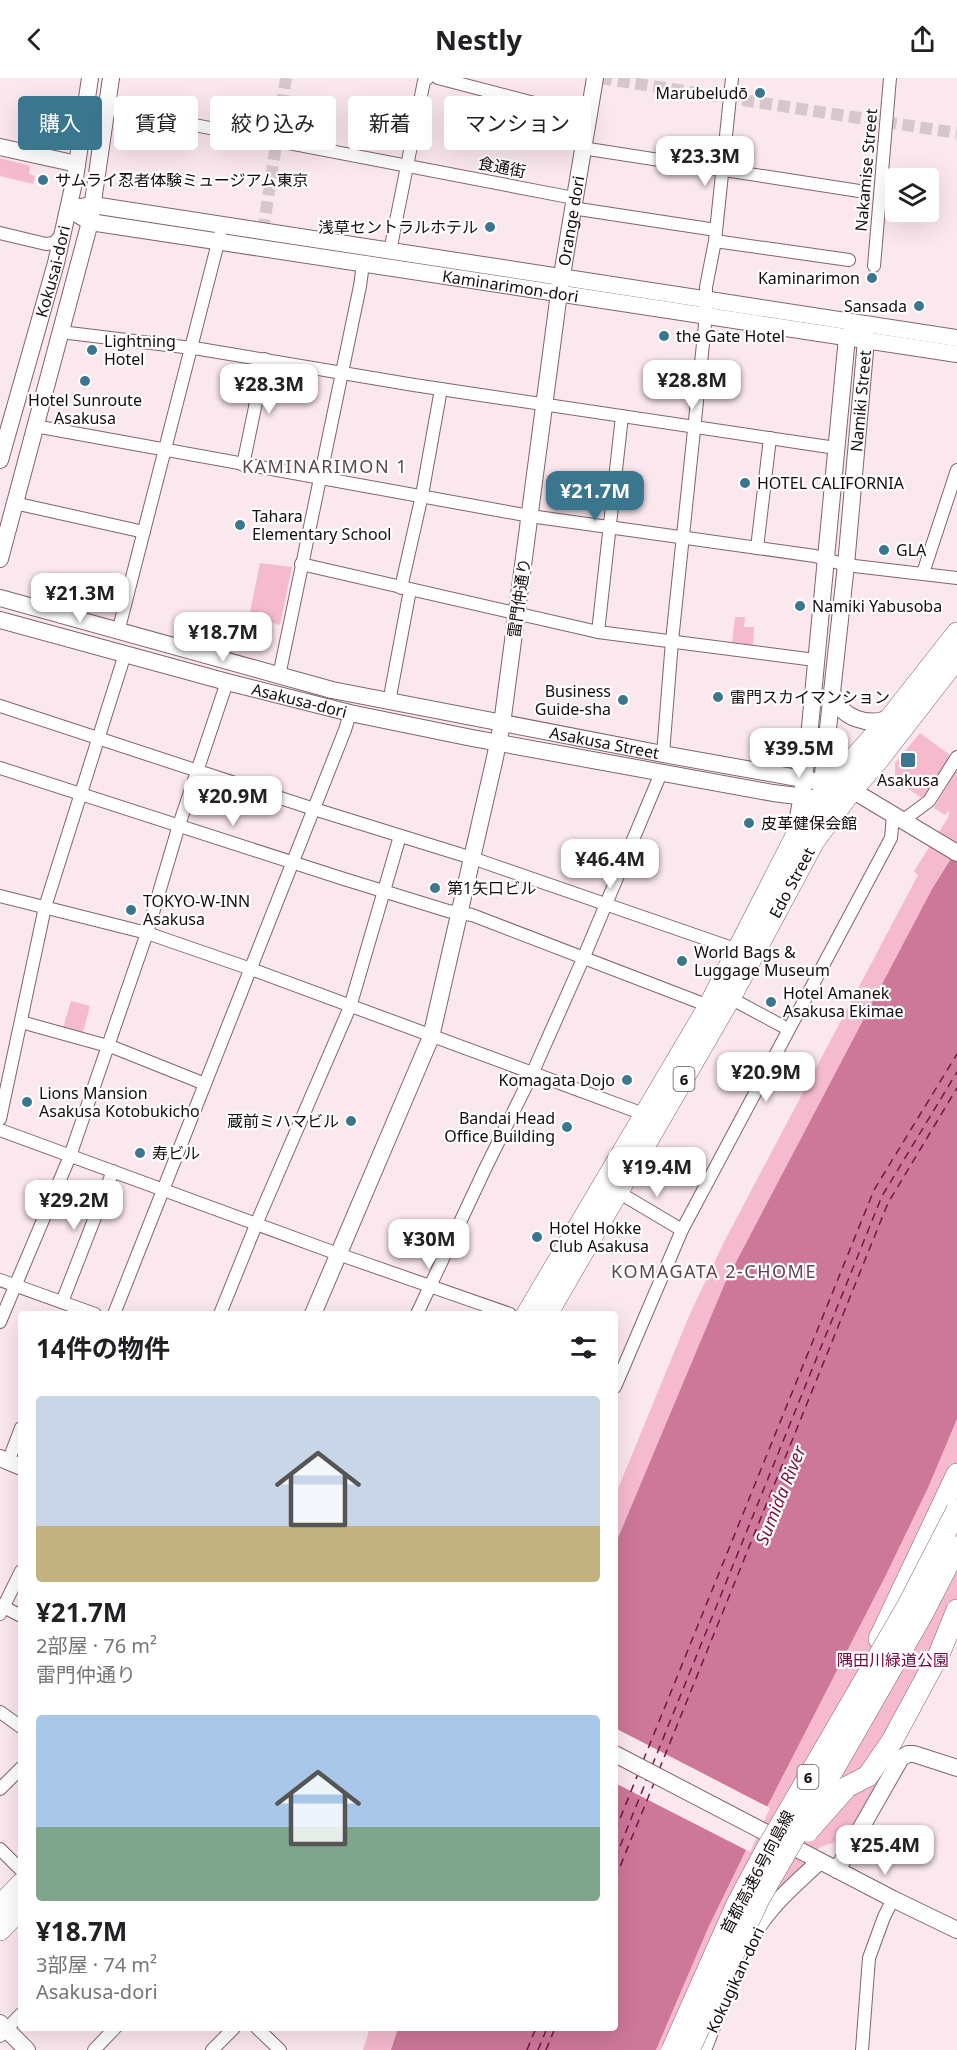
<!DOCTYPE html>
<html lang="ja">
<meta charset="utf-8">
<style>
:root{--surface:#fff;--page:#f2f2f2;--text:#202124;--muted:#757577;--accent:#3a768d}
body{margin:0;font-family:"Noto Sans","Noto Sans JP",sans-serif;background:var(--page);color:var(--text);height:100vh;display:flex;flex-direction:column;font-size:22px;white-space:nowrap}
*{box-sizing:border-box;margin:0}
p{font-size:20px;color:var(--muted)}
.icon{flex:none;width:33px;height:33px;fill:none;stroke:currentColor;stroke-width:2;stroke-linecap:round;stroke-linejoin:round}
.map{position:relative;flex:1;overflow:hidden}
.side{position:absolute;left:18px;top:1233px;width:600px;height:720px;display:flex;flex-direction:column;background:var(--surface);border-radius:6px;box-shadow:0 6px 24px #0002}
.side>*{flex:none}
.banner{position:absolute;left:18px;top:18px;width:600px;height:54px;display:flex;gap:12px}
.fabs{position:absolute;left:885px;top:90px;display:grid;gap:12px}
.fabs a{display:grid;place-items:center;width:54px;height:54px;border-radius:6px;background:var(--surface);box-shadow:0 6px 24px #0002;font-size:30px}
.price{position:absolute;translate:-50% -51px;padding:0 14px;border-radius:12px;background:#fff;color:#222;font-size:20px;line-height:39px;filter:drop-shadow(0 2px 3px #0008)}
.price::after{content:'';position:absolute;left:50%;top:36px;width:18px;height:14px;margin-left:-9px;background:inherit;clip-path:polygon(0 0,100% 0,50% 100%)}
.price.selected{background:var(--accent);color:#fff}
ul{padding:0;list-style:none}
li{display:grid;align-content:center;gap:12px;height:318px;padding:0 18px}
li span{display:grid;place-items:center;height:186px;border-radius:6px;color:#555}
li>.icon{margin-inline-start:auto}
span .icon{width:108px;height:108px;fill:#fffc;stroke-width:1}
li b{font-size:26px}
h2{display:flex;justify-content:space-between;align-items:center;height:72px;padding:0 18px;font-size:26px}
.chip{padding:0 21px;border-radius:6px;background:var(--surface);box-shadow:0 6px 24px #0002;font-size:21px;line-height:54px}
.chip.selected{background:var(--accent);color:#fff}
header{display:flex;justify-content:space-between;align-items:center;height:78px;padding:0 18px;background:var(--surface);font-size:27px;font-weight:700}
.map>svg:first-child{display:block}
.green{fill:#f6bacf}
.water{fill:#cd7799}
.pier{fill:#fbe7ee}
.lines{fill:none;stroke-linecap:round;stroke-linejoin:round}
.ferry{stroke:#7a1247;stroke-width:1.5;stroke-dasharray:8 6;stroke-linecap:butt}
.street-tunnel{stroke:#d8c6cd;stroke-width:12;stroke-dasharray:12 6;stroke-linecap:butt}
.street-casing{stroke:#80646d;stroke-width:14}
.secondary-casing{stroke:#80646d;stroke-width:18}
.highway-casing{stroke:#80646d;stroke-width:22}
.street{stroke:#fff;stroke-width:12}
.secondary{stroke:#fff;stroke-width:16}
.highway{stroke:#fff;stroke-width:21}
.highway-bridge-casing{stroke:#80646d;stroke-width:22;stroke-linecap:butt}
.highway-bridge{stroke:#fff;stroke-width:21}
.poi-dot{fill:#3a768d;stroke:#fff;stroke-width:2}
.labels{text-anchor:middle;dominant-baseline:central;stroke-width:4.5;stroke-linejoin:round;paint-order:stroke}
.shield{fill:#fff;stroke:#5b5457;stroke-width:1.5}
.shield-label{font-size:15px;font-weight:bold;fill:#150b0f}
.poi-label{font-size:16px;fill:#150b0f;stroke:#fff;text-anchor:start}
.street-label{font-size:16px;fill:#150b0f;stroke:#fff}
.park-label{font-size:16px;fill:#70023e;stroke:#fff}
.neighbourhood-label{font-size:18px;letter-spacing:1.5px;fill:#5f454e;stroke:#fff}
.water-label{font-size:18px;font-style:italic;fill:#7a1247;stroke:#fff}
</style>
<header><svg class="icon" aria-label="back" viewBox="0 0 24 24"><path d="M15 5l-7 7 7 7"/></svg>Nestly<svg class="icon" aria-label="share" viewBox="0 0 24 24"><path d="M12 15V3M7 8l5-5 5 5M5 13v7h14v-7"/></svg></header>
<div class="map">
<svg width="957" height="1972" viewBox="0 0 957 1972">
<rect width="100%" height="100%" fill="#fbe7ee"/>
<g class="green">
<path d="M0,80L30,88L29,96L35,98L33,106L0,98Z"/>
<path d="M260,485L292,489L280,547L249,539Z"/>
<path d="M735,539H745L744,549H754L753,568L732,566Z"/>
<path d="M920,655L954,680L925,719L922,720L904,708L895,698V685Z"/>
<path d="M957,691V771L932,811L725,1205L615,1467V1418L689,1238L724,1164L918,797L914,793L949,738V732L945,737L934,730Z"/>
<path d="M71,923L90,928L82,958L62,953Z"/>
<path d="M957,1341V1544L882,1695L848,1756L839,1763L820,1769L782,1812L746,1864L698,1972H656L709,1848L769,1725L885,1499L928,1410Z"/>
<path d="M370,1950H398L391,1972H363Z"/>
</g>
<path class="water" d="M957,771V1341L928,1410L885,1499L769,1725L709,1848L656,1972H391L398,1950H615V1467L725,1205L932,811Z"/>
<path class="pier" d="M615,1650L770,1730L750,1774L615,1705Z"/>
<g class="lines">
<g class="ferry">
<path d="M643,1683L874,1112L957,976"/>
<path d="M652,1688L882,1118L957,994"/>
<path d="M659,1692L888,1125L957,1010"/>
<path d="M615,1753L638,1696"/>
<path d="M615,1781L647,1701"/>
<path d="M615,1801L654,1705"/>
<path d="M527,1972L536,1950"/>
<path d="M538,1972L547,1950"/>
<path d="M546,1972L555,1950"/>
</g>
<g class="street-tunnel">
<path d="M600,0L957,55"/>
<path d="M263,153L286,0"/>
</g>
<defs>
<g id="street">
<path d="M438,0L588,39"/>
<path d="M106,30L574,120"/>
<path d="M582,70L859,113"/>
<path d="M572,130L716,152"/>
<path d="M0,155L46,166L54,165L62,156"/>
<path d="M715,163L849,182"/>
<path d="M390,173L424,3L428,0"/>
<path d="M874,188L890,0"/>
<path d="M61,254L200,271L414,307L836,370"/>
<path d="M35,348L530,438L815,478L846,487L957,500"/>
<path d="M243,387L265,281"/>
<path d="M14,425L144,454"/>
<path d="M757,470L770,360"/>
<path d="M301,486L598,554L815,582"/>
<path d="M923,495L957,392"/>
<path d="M401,510L422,417L441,311"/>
<path d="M118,554L220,157"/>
<path d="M598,554L622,338"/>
<path d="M279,598L360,208L363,186"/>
<path d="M389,624L410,512"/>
<path d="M0,628L314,731L472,780L738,872"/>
<path d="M663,676L672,563L706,237V209L715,163L732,0"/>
<path d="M0,690L344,801L448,833L472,837L709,928"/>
<path d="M902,743L929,723L957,679"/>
<path d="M0,818L147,855L251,891L649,1038"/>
<path d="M730,920L788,951"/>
<path d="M21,944L115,970L205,1006"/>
<path d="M0,1041L45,829L125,576"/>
<path d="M0,1052L338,1176L510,1236"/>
<path d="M618,1114L682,1152"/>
<path d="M0,1202L95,1236"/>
<path d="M62,1224L113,1093"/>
<path d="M114,1236L345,652L350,635"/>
<path d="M220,1236L260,1137L350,929L400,758"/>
<path d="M417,1236L485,1091L532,996L583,881L661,695"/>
<path d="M0,1244L70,1078L147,855L179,747L227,604"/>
<path d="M615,1309L682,1152L891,760L893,738"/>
<path d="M8,1384L21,1350"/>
<path d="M0,1527L21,1538"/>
<path d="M0,1536L21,1493"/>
<path d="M0,1634L21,1649"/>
<path d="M0,1711L21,1690"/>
<path d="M0,1771L21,1792"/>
<path d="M257,1950L280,1972"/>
<path d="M0,1958L21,1936"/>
<path d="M94,1972L115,1950"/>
<path d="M212,1972L234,1950"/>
<path d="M862,1972L869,1880L884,1839L893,1821"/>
</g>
<g id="secondary">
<path d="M0,69L77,86"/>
<path id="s1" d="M69,131L90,144L957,276"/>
<path d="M69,131L93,127L957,260"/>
<path id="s2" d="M0,382L56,185L75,100L90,0"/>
<path d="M0,481L90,144L111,0"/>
<path id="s3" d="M0,520L332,612L663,676L831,706L852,712L957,775"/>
<path id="s4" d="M0,542L227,604L350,635L472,660L773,715L830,722"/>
<path d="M833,616C840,640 869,650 891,639"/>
<path id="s5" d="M821,714L846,487L866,262L863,253"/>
<path d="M795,755L802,718L809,659L847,259L854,252"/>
<path id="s6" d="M313,1236L431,959L494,684L502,646L559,215L595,0"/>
<path d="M0,1380L21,1389"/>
<path d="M615,1676L893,1821L957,1852"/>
<path d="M837,1792L901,1680L908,1676H914L957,1690"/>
<path d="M747,1868C763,1833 793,1808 820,1783"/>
<path d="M0,1945L27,1972"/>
<path d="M703,1972L726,1913"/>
</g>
<g id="highway">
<path d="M527,1236L709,928L797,756L831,706L891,639L957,555"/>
<path id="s7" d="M547,1236L730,920L814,763L852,712L878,682L957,580"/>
<path d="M879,1561L957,1396"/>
<path d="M847,1709L868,1698L892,1663L940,1574L957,1532"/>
<path d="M0,1828L21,1806"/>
<path d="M0,1852L21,1830"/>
</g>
</defs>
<use href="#street" class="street-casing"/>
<use href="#secondary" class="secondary-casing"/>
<use href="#highway" class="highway-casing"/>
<use href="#street" class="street"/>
<use href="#secondary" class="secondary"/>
<use href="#highway" class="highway"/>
<defs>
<g id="highway-bridge">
<path d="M808,1753L847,1709"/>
<path d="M672,1972L737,1826L766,1772L907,1529L957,1432"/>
<path d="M689,1972L759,1821L922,1537L957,1469"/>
</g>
</defs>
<use href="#highway-bridge" class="highway-bridge-casing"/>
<use href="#highway-bridge" class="highway-bridge"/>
</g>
<g class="poi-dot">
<circle cx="760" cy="15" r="6"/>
<circle cx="43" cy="102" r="6"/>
<circle cx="490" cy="149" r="6"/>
<circle cx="872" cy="200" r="6"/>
<circle cx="919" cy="228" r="6"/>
<circle cx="664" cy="258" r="6"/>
<circle cx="92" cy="272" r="6"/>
<circle cx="85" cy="303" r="6"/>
<circle cx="745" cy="405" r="6"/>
<circle cx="240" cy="447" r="6"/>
<circle cx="884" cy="472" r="6"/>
<circle cx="800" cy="528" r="6"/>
<circle cx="718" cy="619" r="6"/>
<circle cx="623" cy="622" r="6"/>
<rect x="900" y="674" width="16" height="16" rx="3"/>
<circle cx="749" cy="745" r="6"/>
<circle cx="435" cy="810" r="6"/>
<circle cx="131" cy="832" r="6"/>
<circle cx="682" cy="883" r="6"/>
<circle cx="771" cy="924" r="6"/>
<circle cx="627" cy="1002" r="6"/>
<circle cx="27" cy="1024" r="6"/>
<circle cx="351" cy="1043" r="6"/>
<circle cx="567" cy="1049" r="6"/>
<circle cx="140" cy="1075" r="6"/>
<circle cx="537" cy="1159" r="6"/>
</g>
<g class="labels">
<g class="shield">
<rect x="673.5" y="989" width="21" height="24" rx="4.5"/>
<rect x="797.5" y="1687" width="21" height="24" rx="4.5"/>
</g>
<g class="shield-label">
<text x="684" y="1001">6</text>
<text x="808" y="1699">6</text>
</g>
<g class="poi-label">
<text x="748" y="15" text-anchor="end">Marubeludō</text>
<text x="55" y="102">サムライ忍者体験ミュージアム東京</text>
<text x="478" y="149" text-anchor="end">浅草セントラルホテル</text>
<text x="860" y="200" text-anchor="end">Kaminarimon</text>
<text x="907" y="228" text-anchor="end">Sansada</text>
<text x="676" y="258">the Gate Hotel</text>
<text x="104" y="263">Lightning<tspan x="104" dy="18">Hotel</tspan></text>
<text x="85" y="322" text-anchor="middle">Hotel Sunroute<tspan x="85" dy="18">Asakusa</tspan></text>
<text x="757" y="405">HOTEL CALIFORNIA</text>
<text x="252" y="438">Tahara<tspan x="252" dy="18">Elementary School</tspan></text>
<text x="896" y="472">GLA</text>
<text x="812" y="528">Namiki Yabusoba</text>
<text x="611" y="613" text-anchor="end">Business<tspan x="611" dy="18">Guide-sha</tspan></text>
<text x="730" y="619">雷門スカイマンション</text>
<text x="908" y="702" text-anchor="middle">Asakusa</text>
<text x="761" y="745">皮革健保会館</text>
<text x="447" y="810">第1矢口ビル</text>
<text x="143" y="823">TOKYO-W-INN<tspan x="143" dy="18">Asakusa</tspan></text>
<text x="694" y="874">World Bags &amp;<tspan x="694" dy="18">Luggage Museum</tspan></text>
<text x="783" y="915">Hotel Amanek<tspan x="783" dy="18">Asakusa Ekimae</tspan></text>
<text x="615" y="1002" text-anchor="end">Komagata Dojo</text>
<text x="39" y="1015">Lions Mansion<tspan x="39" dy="18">Asakusa Kotobukicho</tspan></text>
<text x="555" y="1040" text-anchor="end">Bandai Head<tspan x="555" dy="18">Office Building</tspan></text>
<text x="339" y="1043" text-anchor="end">蔵前ミハマビル</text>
<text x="152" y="1075">寿ビル</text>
<text x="549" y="1150">Hotel Hokke<tspan x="549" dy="18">Club Asakusa</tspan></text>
</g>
<g class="street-label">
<text transform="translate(502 89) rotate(11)">食通街</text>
<text transform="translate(866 92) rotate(-85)">Nakamise Street</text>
<text stroke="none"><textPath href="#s6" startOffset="1130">Orange dori</textPath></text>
<text stroke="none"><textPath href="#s2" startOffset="196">Kokusai-dori</textPath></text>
<text stroke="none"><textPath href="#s1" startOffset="450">Kaminarimon-dori</textPath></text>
<text stroke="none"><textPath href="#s5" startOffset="393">Namiki Street</textPath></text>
<text transform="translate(519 520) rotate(-82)">雷門仲通り</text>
<text stroke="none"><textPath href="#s4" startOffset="310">Asakusa-dori</textPath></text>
<text stroke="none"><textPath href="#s3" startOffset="622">Asakusa Street</textPath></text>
<text stroke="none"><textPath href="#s7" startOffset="496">Edo Street</textPath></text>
<text transform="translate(757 1794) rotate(-62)">首都高速6号向島線</text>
<text transform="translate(735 1902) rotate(-65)">Kokugikan-dori</text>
</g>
<g class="park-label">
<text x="893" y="1582">隅田川緑道公園</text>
</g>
<g class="neighbourhood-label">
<text x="325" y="388">KAMINARIMON 1</text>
<text x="714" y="1193">KOMAGATA 2-CHOME</text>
</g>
<g class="water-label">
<text transform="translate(780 1417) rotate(-68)">Sumida River</text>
</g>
</g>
</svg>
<div class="fabs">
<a><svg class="icon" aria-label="layers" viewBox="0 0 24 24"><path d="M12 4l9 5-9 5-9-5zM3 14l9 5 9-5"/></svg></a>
</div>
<b class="price" style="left:705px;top:109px">¥23.3M</b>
<b class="price" style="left:692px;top:333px">¥28.8M</b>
<b class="price" style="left:269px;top:337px">¥28.3M</b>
<b class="price selected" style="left:595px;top:444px">¥21.7M</b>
<b class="price" style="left:80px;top:546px">¥21.3M</b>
<b class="price" style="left:223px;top:585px">¥18.7M</b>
<b class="price" style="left:799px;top:701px">¥39.5M</b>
<b class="price" style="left:233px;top:749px">¥20.9M</b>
<b class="price" style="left:610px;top:812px">¥46.4M</b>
<b class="price" style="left:766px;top:1025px">¥20.9M</b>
<b class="price" style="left:657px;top:1120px">¥19.4M</b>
<b class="price" style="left:74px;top:1153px">¥29.2M</b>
<b class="price" style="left:429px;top:1192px">¥30M</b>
<b class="price" style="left:885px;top:1798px">¥25.4M</b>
<div class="banner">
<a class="chip selected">購入</a>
<a class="chip">賃貸</a>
<a class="chip">絞り込み</a>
<a class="chip">新着</a>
<a class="chip">マンション</a>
</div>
<section class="side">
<h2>14件の物件<svg class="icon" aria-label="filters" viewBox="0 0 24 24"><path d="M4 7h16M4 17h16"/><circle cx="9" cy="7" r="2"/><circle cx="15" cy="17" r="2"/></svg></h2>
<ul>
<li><span style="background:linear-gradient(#c9d6e8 70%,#c2b280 0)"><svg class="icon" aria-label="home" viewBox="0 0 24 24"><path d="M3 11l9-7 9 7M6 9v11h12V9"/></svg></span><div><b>¥21.7M</b><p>2部屋 · 76 m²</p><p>雷門仲通り</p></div></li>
<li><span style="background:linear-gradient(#a9c7e8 60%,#7fa58c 0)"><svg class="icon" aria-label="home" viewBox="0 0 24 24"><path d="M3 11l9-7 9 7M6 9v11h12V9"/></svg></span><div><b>¥18.7M</b><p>3部屋 · 74 m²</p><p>Asakusa-dori</p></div></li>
</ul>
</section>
</div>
